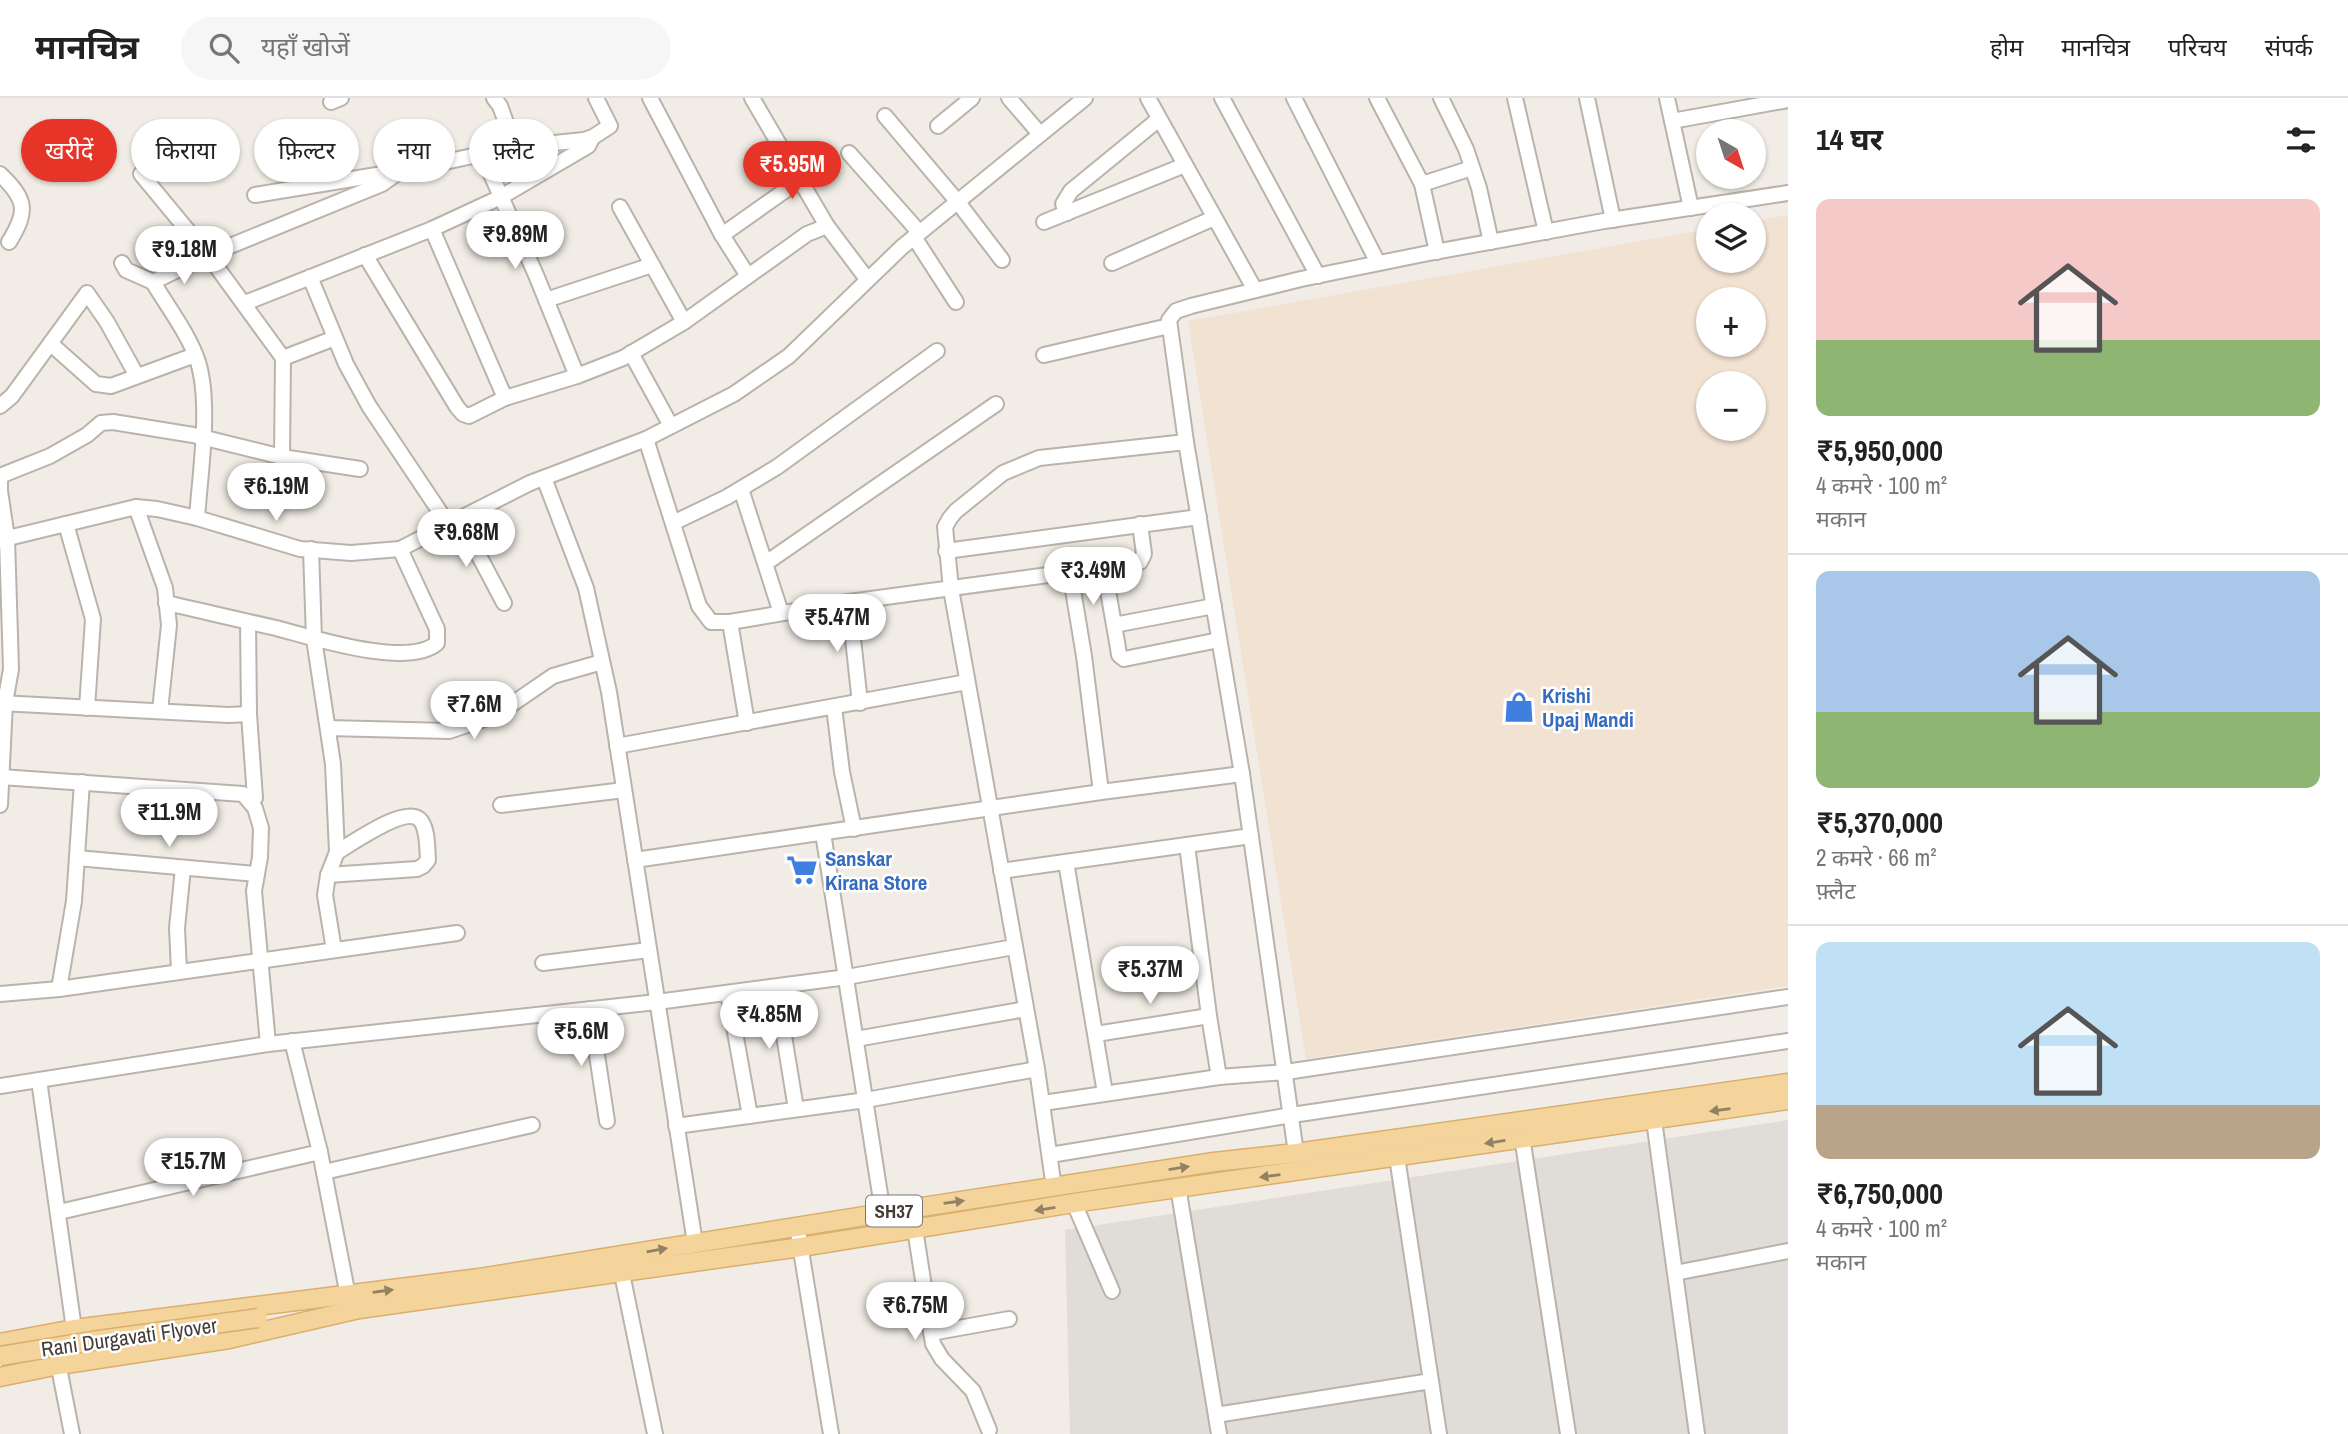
<!DOCTYPE html>
<html lang="hi">
<meta charset="utf-8">
<style>
:root{--surface:#fff;--page:#f6f6f6;--text:#222;--muted:#767676;--line:#e0e0e0;--accent:#e63528}
body{margin:0;font-family:"Archivo Narrow","Noto Sans Devanagari",sans-serif;background:var(--page);color:var(--text);height:100vh;display:flex;flex-direction:column;font-size:26px;white-space:nowrap}
*{box-sizing:border-box;margin:0}
p{font-size:23px;color:var(--muted)}
.icon{flex:none;width:38px;height:38px;fill:none;stroke:currentColor;stroke-width:2;stroke-linecap:round;stroke-linejoin:round}
.map{position:relative;flex:1;overflow:hidden}
.panel{display:flex;flex-direction:column;background:var(--surface);width:560px}
.panel>*{flex:none}
.hud{position:absolute;left:21px;top:21px;width:665px;height:63px;display:flex;gap:14px}
.needle{width:46px;rotate:141deg}
.fabs{position:absolute;left:1696px;top:21px;display:grid;gap:14px}
.fabs a{display:grid;place-items:center;width:70px;height:70px;border-radius:50%;background:var(--surface);box-shadow:0 2px 5px #0004;font-size:35px}
.price{position:absolute;translate:-50% -60px;padding:0 16px;border-radius:24px;background:#fff;color:#222;font-size:23px;line-height:46px;filter:drop-shadow(0 2px 4px #0008)}
.price::after{content:'';position:absolute;left:50%;top:42px;width:21px;height:16px;margin-left:-10px;background:inherit;clip-path:polygon(0 0,100% 0,50% 100%)}
.price.selected{background:var(--accent);color:#fff}
ul{padding:0;list-style:none}
li{display:grid;align-content:center;gap:14px;height:371px;padding:0 28px}
li+li{border-top:2px solid var(--line)}
li span{display:grid;place-items:center;height:217px;border-radius:14px;color:#555}
li>.icon{margin-inline-start:auto}
span .icon{width:126px;height:126px;fill:#fffc;stroke-width:1}
li b{font-size:30px}
h2{display:flex;justify-content:space-between;align-items:center;height:84px;padding:0 28px;font-size:30px}
.chip{padding:0 24px;border-radius:32px;background:var(--surface);box-shadow:0 2px 5px #0004;font-size:24px;line-height:63px}
.chip.selected{background:var(--accent);color:#fff}
header{display:flex;align-items:center;gap:42px;box-sizing:border-box;height:98px;padding:0 35px;background:var(--surface);border-bottom:2px solid var(--line)}
header strong{font-size:33px}
nav{display:flex;gap:38px;margin-inline-start:auto;font-size:24px}
.search{width:490px;height:63px;background:var(--page);display:flex;align-items:center;gap:18px;box-sizing:border-box;padding:0 24px;border-radius:38px;color:var(--muted);font-size:26px}
main{display:flex;flex:1;min-height:0}
.map>svg:first-child{display:block}
.commercial{fill:#f1e2d2;fill-rule:evenodd}
.industrial{fill:#e0dcd7}
.lines{fill:none;stroke-linecap:round;stroke-linejoin:round}
.minor-casing{stroke:#bbb3a9;stroke-width:18}
.major-casing{stroke:#d8af6d;stroke-width:21}
.minor{stroke:#fff;stroke-width:14}
.major{stroke:#f5d49b;stroke-width:18}
.major-bridge-casing{stroke:#d8af6d;stroke-width:21;stroke-linecap:butt}
.major-bridge{stroke:#f5d49b;stroke-width:18}
.oneway{fill:#938163}
.labels{text-anchor:middle;dominant-baseline:central;stroke-width:5;stroke-linejoin:round;paint-order:stroke}
.shield{fill:#fff;stroke:#7b7772;stroke-width:2}
.shield-label{font-size:19px;font-weight:bold;fill:#433d36}
.shop-label{font-size:21px;font-weight:bold;fill:#366cbe;stroke:#fff;text-anchor:start}
.street-label{font-size:21px;fill:#433d36;stroke:#fff}
</style>
<header>
<strong>मानचित्र</strong>
<div class="search"><svg class="icon" aria-label="search" viewBox="0 0 24 24"><circle cx="10" cy="10" r="6"/><path d="M15 15l6 6"/></svg>यहाँ खोजें</div>
<nav><a>होम</a><a>मानचित्र</a><a>परिचय</a><a>संपर्क</a></nav>
</header>
<main>
<div class="map">
<svg width="1788" height="1336" viewBox="0 0 1788 1336">
<rect width="100%" height="100%" fill="#f1ede6"/>
<path class="commercial" d="M1788,117V888L1306,961L1188,223L1708,131V163H1754V123ZM1708,201H1754V247H1708ZM1708,285H1754V331H1708Z"/>
<path class="industrial" d="M1788,1022V1336H1070L1065,1132Z"/>
<g class="lines">
<defs>
<g id="minor">
<path d="M494,0L500,8L515,49"/>
<path d="M650,0L722,137L748,178"/>
<path d="M752,0L827,128L867,181"/>
<path d="M1009,0L1040,36"/>
<path d="M1148,0L1255,192"/>
<path d="M1222,0L1318,178"/>
<path d="M1294,0L1378,165"/>
<path d="M1377,0L1422,86L1437,154"/>
<path d="M1441,0L1466,51L1479,90L1491,144"/>
<path d="M1515,0L1546,134"/>
<path d="M1587,0L1613,122"/>
<path d="M1667,0L1691,110"/>
<path d="M331,4L341,0"/>
<path d="M885,18L957,103L1002,162"/>
<path d="M1672,23L1788,2"/>
<path d="M938,28L972,0"/>
<path d="M849,55L919,134"/>
<path d="M482,56L536,177L577,278"/>
<path d="M0,76C27,102 28,113 9,144"/>
<path d="M141,76L208,157L283,260L282,359"/>
<path d="M1422,86L1472,70"/>
<path d="M255,97L407,72L515,49L584,42L593,39L610,28L596,0"/>
<path d="M620,109L684,224"/>
<path d="M1067,115L1063,106L1071,93L1159,21"/>
<path d="M1044,124L1185,67"/>
<path d="M432,131L505,300"/>
<path d="M722,137L800,82"/>
<path d="M914,139L956,204"/>
<path d="M365,157L457,309L463,316L469,318L505,300L577,278L623,260L684,224L807,136L827,128"/>
<path d="M122,165L126,172L153,184"/>
<path d="M1112,165L1214,120"/>
<path d="M310,179L346,266L369,308L448,426"/>
<path d="M546,202L652,167"/>
<path d="M245,205L432,131L501,99L588,48L592,40"/>
<path d="M51,246L96,286L111,288L195,257"/>
<path d="M631,255L671,328"/>
<path d="M1044,257L1169,228"/>
<path d="M283,260L335,240"/>
<path d="M0,308L12,298L87,195L107,224L137,278"/>
<path d="M646,341L699,508L711,524H730"/>
<path d="M544,380L586,490L609,594L695,1145"/>
<path d="M741,391L781,515"/>
<path d="M136,409L165,490L169,527L160,613"/>
<path d="M197,420C200,376 211,306 198,264C190,238 167,208 153,184L208,157L382,86L400,73"/>
<path d="M459,420L504,505"/>
<path d="M673,425L727,399L777,369L937,253"/>
<path d="M66,426L93,521L87,610"/>
<path d="M0,442L136,409L157,411L197,420L300,451L351,455L400,451L530,385L646,341L734,296L789,258L902,149L1085,0"/>
<path d="M311,451L314,541L333,666L337,754L328,777L325,797L334,852"/>
<path d="M946,453L1199,419"/>
<path d="M766,465L996,306"/>
<path d="M1104,470L1118,550L1119,557L1124,561L1219,542"/>
<path d="M1070,474L1140,464L1144,456L1140,426"/>
<path d="M849,504L860,605"/>
<path d="M166,505C203,513 239,522 276,530C311,539 408,571 437,545V531L400,451"/>
<path d="M248,524L249,616L255,700"/>
<path d="M1114,527L1214,508"/>
<path d="M0,605L228,617L249,616"/>
<path d="M834,609L842,674L854,731"/>
<path d="M747,625L730,524L849,504L1070,474L1084,558L1101,694"/>
<path d="M328,630L449,633L496,617L553,578L602,564"/>
<path d="M617,648L967,584"/>
<path d="M1,679L243,696L255,710L261,730L260,759L254,793L268,946"/>
<path d="M0,707L5,605L11,571L7,440L0,393V378L50,358L87,337L101,325L113,324L193,337L282,359L360,371"/>
<path d="M501,707L624,692"/>
<path d="M823,735L883,1115"/>
<path d="M1187,747L1209,918L1219,979"/>
<path d="M77,760L257,776"/>
<path d="M635,762L1101,694L1242,676"/>
<path d="M1066,764L1105,995"/>
<path d="M1001,773L1251,738"/>
<path d="M328,777L417,771L423,768L428,762C427,750 428,733 421,723C408,705 353,745 337,754"/>
<path d="M543,865L649,852"/>
<path d="M179,873L177,830L183,770"/>
<path d="M776,889L796,1011"/>
<path d="M59,891L74,803L82,684"/>
<path d="M728,895L750,1018"/>
<path d="M0,896L59,891L457,835"/>
<path d="M590,911L607,1023"/>
<path d="M1096,936L1209,918"/>
<path d="M856,941L1026,911"/>
<path d="M292,943L320,1054L348,1198"/>
<path d="M39,982L74,1231"/>
<path d="M0,988L268,946L657,904L847,879L1014,849"/>
<path d="M1043,1005L1219,979L1286,974L1788,899"/>
<path d="M1654,1022L1697,1336"/>
<path d="M676,1028L866,1002L1037,971"/>
<path d="M1522,1039L1568,1336"/>
<path d="M1296,1055L1242,676L1186,344L1169,222L1176,213L1191,208L1301,181L1429,155L1604,123L1788,95"/>
<path d="M1050,1057L1292,1017L1788,943"/>
<path d="M1397,1059L1439,1336"/>
<path d="M324,1074L532,1027"/>
<path d="M1178,1089L1219,1336"/>
<path d="M1054,1090L1037,971L951,491L945,429L950,420L956,413L1003,375L1039,360L1186,344"/>
<path d="M1074,1105L1112,1193"/>
<path d="M59,1114L320,1054"/>
<path d="M797,1128L831,1336"/>
<path d="M915,1131L933,1246L942,1261L973,1293L989,1332"/>
<path d="M620,1166L655,1336"/>
<path d="M1675,1175L1788,1153"/>
<path d="M931,1235L1009,1221"/>
<path d="M53,1239L72,1336"/>
<path d="M1216,1317L1431,1283"/>
</g>
<g id="major">
<path d="M0,1245L74,1231L479,1180L883,1115L1214,1064L1296,1055L1788,985"/>
<path d="M0,1279L59,1267L229,1241L359,1211L801,1149L1074,1105L1788,1002"/>
</g>
</defs>
<use href="#minor" class="minor-casing"/>
<use href="#major" class="major-casing"/>
<use href="#minor" class="minor"/>
<use href="#major" class="major"/>
<defs>
<path id="major-bridge" d="M0,1258L92,1243L258,1220"/>
</defs>
<use href="#major-bridge" class="major-bridge-casing"/>
<use href="#major-bridge" class="major-bridge"/>
</g>
<defs><path id="oneway-solid" d="M-6-.8H1V-3.2L6.5 0L1 3.2V.8H-6Z" transform="scale(1.75)"/></defs>
<g class="oneway">
<use href="#oneway-solid" transform="translate(1720 1012) rotate(172)"/>
<use href="#oneway-solid" transform="translate(1495 1044) rotate(171)"/>
<use href="#oneway-solid" transform="translate(1179 1070) rotate(-9)"/>
<use href="#oneway-solid" transform="translate(1270 1078) rotate(173)"/>
<use href="#oneway-solid" transform="translate(954 1104) rotate(-8)"/>
<use href="#oneway-solid" transform="translate(1045 1111) rotate(171)"/>
<use href="#oneway-solid" transform="translate(657 1152) rotate(-10)"/>
<use href="#oneway-solid" transform="translate(383 1193) rotate(-8)"/>
</g>
<defs>
<symbol id="shop-bare" viewBox="-9 -9 18 18"><path d="M-5-2.5h2.3a2.7 3.5 0 0 1 5.4 0H5L5.5 6h-11ZM-1.5-2.5h3a1.5 2.3 0 0 0-3 0Z" fill="#3f7fe0" stroke="#fff" stroke-width="2.5" paint-order="stroke"/></symbol>
<symbol id="supermarket-bare" viewBox="-9 -9 18 18"><path d="M-6-5.5h2.5l.6 2H6L4.5 2H-2.5L-4.4-4H-6ZM-1.5 3.2a1.3 1.3 0 1 0 .1 0ZM3 3.2a1.3 1.3 0 1 0 .1 0Z" fill="#3f7fe0" stroke="#fff" stroke-width="2.5" paint-order="stroke"/></symbol>
</defs>
<g fill-rule="evenodd">
<use href="#shop-bare" x="1497" y="587" width="44" height="44"/>
<use href="#supermarket-bare" x="780" y="750" width="44" height="44"/>
</g>
<g class="labels">
<rect class="shield" x="866" y="1097.5" width="56" height="31" rx="5"/>
<g class="shield-label">
<text x="894" y="1113">SH37</text>
</g>
<g class="shop-label">
<text x="1542" y="597">Krishi<tspan x="1542" dy="24">Upaj Mandi</tspan></text>
<text x="825" y="760">Sanskar<tspan x="825" dy="24">Kirana Store</tspan></text>
</g>
<g class="street-label">
<text transform="translate(129 1239) rotate(-8)">Rani Durgavati Flyover</text>
</g>
</g>
</svg>
<div class="fabs">
<a><svg class="needle" viewBox="-14 -14 28 28"><path d="M0-13l5 13h-10z" fill="#e53935"/><path d="M0 13l5-13h-10z" fill="#767676"/></svg></a>
<a><svg class="icon" aria-label="layers" viewBox="0 0 24 24"><path d="M12 4l9 5-9 5-9-5zM3 14l9 5 9-5"/></svg></a>
<a>+</a>
<a>−</a>
</div>
<b class="price selected" style="left:792px;top:103px">₹5.95M</b>
<b class="price" style="left:515px;top:173px">₹9.89M</b>
<b class="price" style="left:184px;top:188px">₹9.18M</b>
<b class="price" style="left:276px;top:425px">₹6.19M</b>
<b class="price" style="left:466px;top:471px">₹9.68M</b>
<b class="price" style="left:1093px;top:509px">₹3.49M</b>
<b class="price" style="left:837px;top:556px">₹5.47M</b>
<b class="price" style="left:474px;top:643px">₹7.6M</b>
<b class="price" style="left:169px;top:751px">₹11.9M</b>
<b class="price" style="left:1150px;top:908px">₹5.37M</b>
<b class="price" style="left:769px;top:953px">₹4.85M</b>
<b class="price" style="left:581px;top:970px">₹5.6M</b>
<b class="price" style="left:193px;top:1100px">₹15.7M</b>
<b class="price" style="left:915px;top:1244px">₹6.75M</b>
<div class="hud">
<a class="chip selected">खरीदें</a>
<a class="chip">किराया</a>
<a class="chip">फ़िल्टर</a>
<a class="chip">नया</a>
<a class="chip">फ़्लैट</a>
</div>
</div>
<section class="panel">
<h2>14 घर<svg class="icon" aria-label="filters" viewBox="0 0 24 24"><path d="M4 7h16M4 17h16"/><circle cx="9" cy="7" r="2"/><circle cx="15" cy="17" r="2"/></svg></h2>
<ul>
<li><span style="background:linear-gradient(#f6c9c9 65%,#8fb573 0)"><svg class="icon" aria-label="home" viewBox="0 0 24 24"><path d="M3 11l9-7 9 7M6 9v11h12V9"/></svg></span><div><b>₹5,950,000</b><p>4 कमरे · 100 m²</p><p>मकान</p></div></li>
<li><span style="background:linear-gradient(#a9c7e8 65%,#8fb573 0)"><svg class="icon" aria-label="home" viewBox="0 0 24 24"><path d="M3 11l9-7 9 7M6 9v11h12V9"/></svg></span><div><b>₹5,370,000</b><p>2 कमरे · 66 m²</p><p>फ़्लैट</p></div></li>
<li><span style="background:linear-gradient(#bfe0f5 75%,#b9a48a 0)"><svg class="icon" aria-label="home" viewBox="0 0 24 24"><path d="M3 11l9-7 9 7M6 9v11h12V9"/></svg></span><div><b>₹6,750,000</b><p>4 कमरे · 100 m²</p><p>मकान</p></div></li>
</ul>
</section>
</main>
